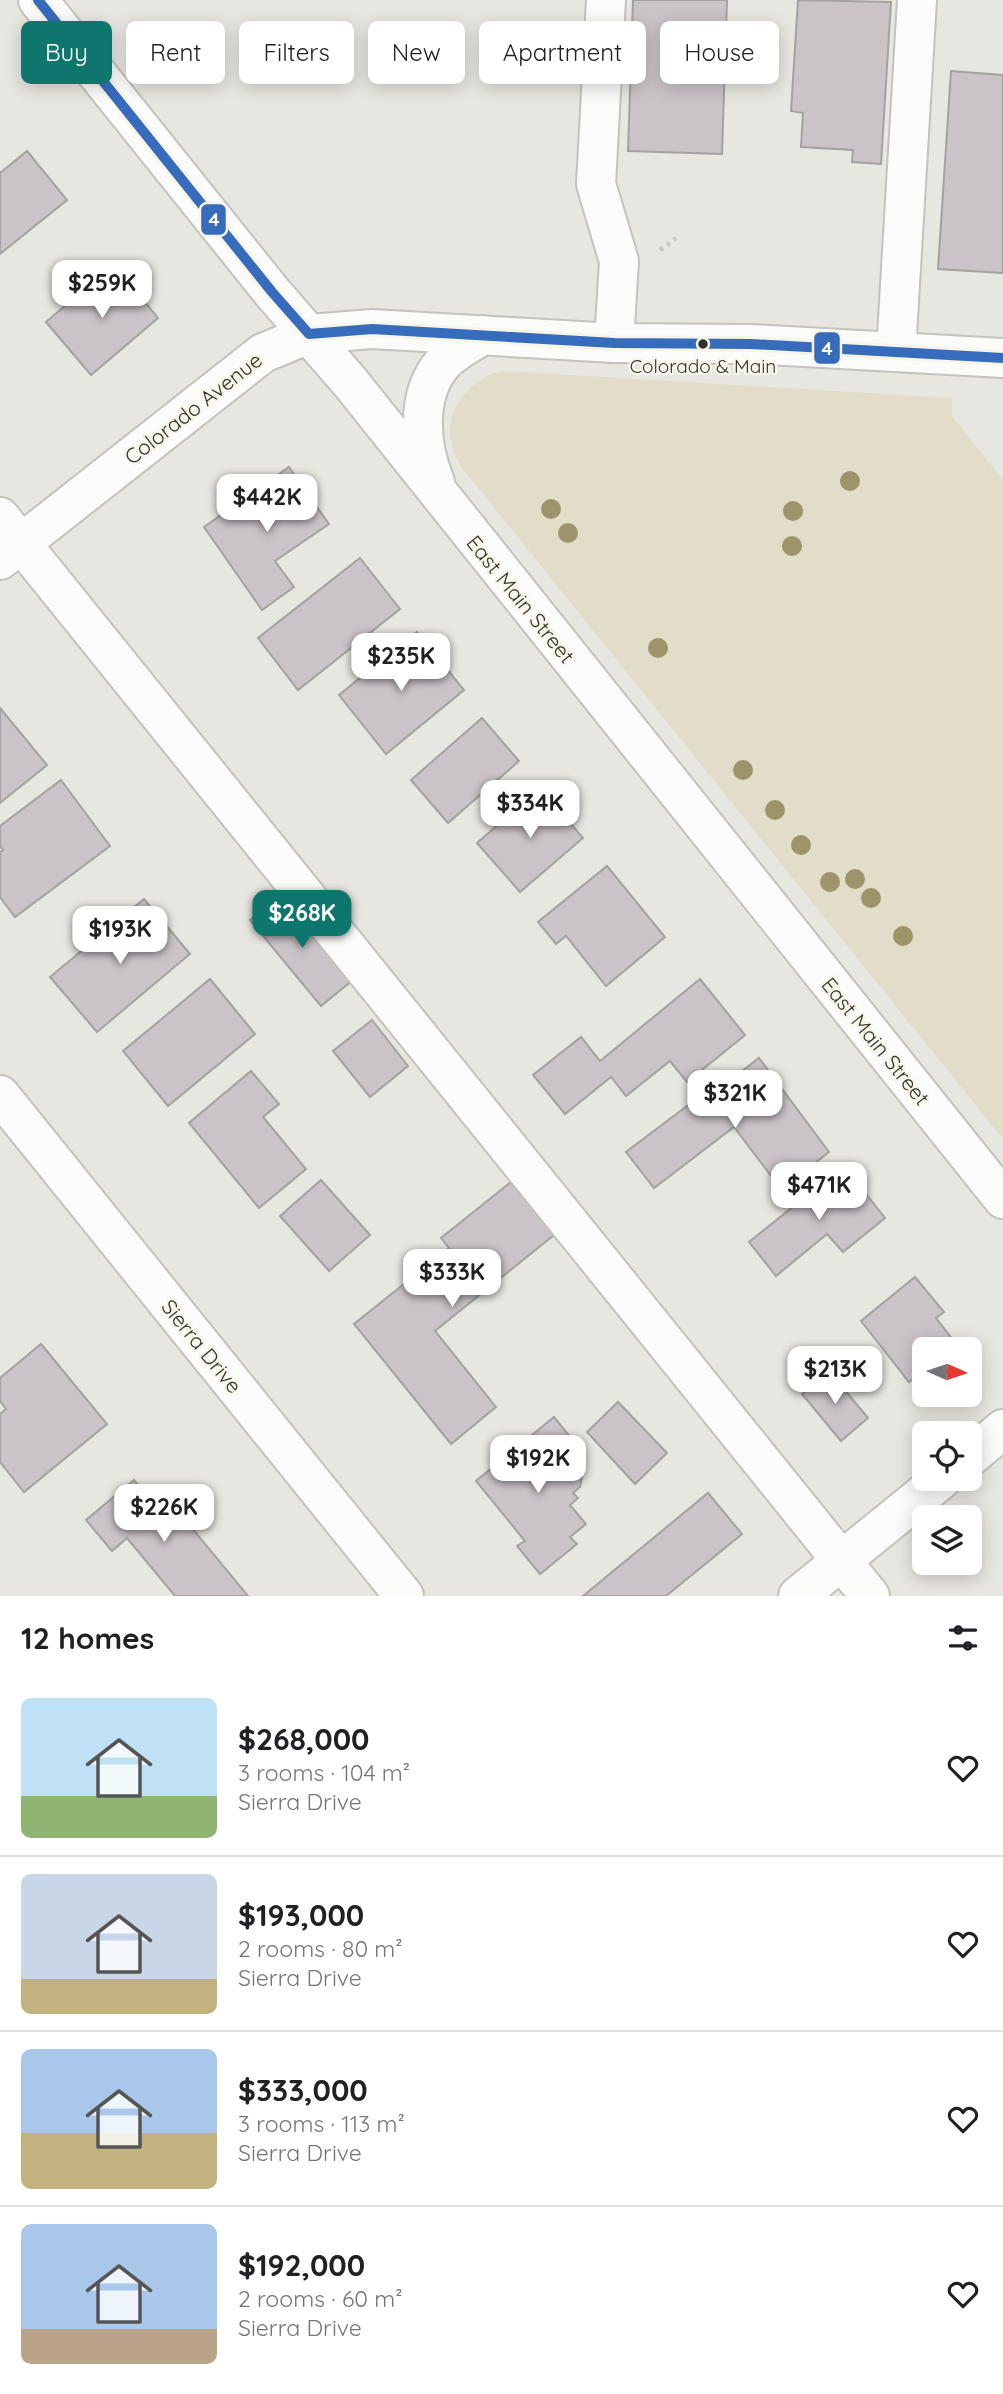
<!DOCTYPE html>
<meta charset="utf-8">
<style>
:root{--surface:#fff;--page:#f6f6f6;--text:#202124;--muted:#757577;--line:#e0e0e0;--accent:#0f766e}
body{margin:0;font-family:Quicksand,sans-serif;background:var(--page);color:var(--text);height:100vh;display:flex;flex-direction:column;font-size:26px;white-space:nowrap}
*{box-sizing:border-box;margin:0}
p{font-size:23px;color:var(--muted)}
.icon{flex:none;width:38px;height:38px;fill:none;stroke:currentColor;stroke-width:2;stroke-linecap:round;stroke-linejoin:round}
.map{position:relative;height:1596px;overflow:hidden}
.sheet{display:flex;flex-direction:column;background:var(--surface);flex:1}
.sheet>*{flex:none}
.guide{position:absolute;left:21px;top:21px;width:962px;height:63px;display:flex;gap:14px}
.needle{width:46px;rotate:93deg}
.buttons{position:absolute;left:912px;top:1337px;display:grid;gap:14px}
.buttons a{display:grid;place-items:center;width:70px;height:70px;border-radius:10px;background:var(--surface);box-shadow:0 4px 18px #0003;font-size:35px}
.price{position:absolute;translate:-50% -60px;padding:0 16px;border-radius:14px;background:#fff;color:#222;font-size:23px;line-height:46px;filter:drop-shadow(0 2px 4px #0008)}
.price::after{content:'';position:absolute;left:50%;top:42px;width:21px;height:16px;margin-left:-10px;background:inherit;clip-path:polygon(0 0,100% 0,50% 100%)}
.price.on{background:var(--accent);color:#fff}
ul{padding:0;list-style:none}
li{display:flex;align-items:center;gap:21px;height:175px;padding:0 21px}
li+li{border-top:2px solid var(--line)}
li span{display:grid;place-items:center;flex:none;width:196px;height:140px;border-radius:10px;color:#555}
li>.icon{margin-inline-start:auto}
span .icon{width:84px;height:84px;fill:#fffc;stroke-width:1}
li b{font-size:30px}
h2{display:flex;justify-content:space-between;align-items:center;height:84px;padding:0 21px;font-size:30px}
.pill{padding:0 24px;border-radius:10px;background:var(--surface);box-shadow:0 4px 18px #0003;font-size:24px;line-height:63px}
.pill.on{background:var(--accent);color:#fff}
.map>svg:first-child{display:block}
.green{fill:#e2ddc8}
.building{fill:#cac3c7;stroke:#a3a2a0;stroke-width:2}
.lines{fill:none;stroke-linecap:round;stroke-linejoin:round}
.minor-casing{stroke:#c3c2bd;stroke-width:42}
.path{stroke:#c7c6c3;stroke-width:4.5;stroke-dasharray:3.5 5;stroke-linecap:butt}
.minor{stroke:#fbfbfa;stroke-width:38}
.bus-1-casing{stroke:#f7f5ea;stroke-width:16}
.bus-1{stroke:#376bbb;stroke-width:10}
.tree{fill:#9d946a}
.bus-dot{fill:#32312d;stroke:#f7f5ea;stroke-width:2.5}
.labels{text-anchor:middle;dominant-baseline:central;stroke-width:5;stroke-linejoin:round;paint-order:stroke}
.bus-label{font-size:19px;fill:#32312d;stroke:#f7f5ea}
.street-label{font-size:21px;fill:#32312d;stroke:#f7f5ea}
.line-badge{stroke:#f7f5ea;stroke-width:2.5}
.badge-label{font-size:19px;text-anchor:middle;font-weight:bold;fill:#fff}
</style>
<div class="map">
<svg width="1003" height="1596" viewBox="0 0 1003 1596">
<rect width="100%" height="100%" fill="#e7e6e0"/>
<path class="green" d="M503,371L952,398V416L1003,480V1139L462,468C456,458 451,447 450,436C448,405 474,376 503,371Z"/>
<g class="building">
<path d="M633,0H727L722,154L628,151Z"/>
<path d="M798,0L891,2L881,164L852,162L853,150L801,147L803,113L791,111Z"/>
<path d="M951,71L1003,75V273L938,269Z"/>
<path d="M27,151L67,200L0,254V173Z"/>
<path d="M114,264L158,318L91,375L46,322Z"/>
<path d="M289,467L329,524L275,561L294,587L262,610L204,527Z"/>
<path d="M360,558L400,609L298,690L258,638Z"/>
<path d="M417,632L464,690L386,754L339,695Z"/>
<path d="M0,708L47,765L0,803Z"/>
<path d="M482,718L519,761L448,823L411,780Z"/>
<path d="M61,780L110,846L15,917L0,897V852L3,850L0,846V826Z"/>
<path d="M540,788L583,838L520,892L477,843Z"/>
<path d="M607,866L665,937L606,986L566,936L556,944L538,922Z"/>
<path d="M282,893L354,979L321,1006L250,920Z"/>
<path d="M144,899L190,954L97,1032L50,977Z"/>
<path d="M210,979L255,1034L168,1106L123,1051Z"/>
<path d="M700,979L745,1035L687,1082L670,1061L626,1096L611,1077L565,1114L533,1075L581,1037L600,1061Z"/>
<path d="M372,1020L408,1066L370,1097L333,1051Z"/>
<path d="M759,1058L829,1152L781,1189L734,1127L654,1188L626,1152L703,1094L706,1099Z"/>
<path d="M251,1071L279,1104L263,1117L306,1169L259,1208L189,1123Z"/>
<path d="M844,1166L885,1218L843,1252L827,1234L776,1276L749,1242Z"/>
<path d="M321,1180L370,1235L329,1271L280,1216Z"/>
<path d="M511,1182L554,1235L435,1331L496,1407L451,1444L354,1324L449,1248L441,1238Z"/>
<path d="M915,1277L944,1312L936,1318L953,1340L942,1349H924V1363L921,1366L924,1370L909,1382L861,1321Z"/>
<path d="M41,1344L107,1424L24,1492L0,1462V1414L6,1409L0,1401V1378Z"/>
<path d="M829,1371L868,1418L841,1441L802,1394Z"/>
<path d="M618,1402L667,1453L635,1484L587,1432Z"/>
<path d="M554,1417L575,1443L543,1469L551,1479L553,1472L562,1465L573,1466L582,1476L580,1487L573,1493L578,1498L570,1505L586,1524L570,1537L577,1544L540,1574L517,1546L525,1541L476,1481Z"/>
<path d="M134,1480L157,1508L168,1499L248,1596H175L127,1538L112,1551L86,1520Z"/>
<path d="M708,1493L742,1534L666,1596H583Z"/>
</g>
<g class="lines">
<defs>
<g id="minor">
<path d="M38,0L272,292L350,382L1003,1199"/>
<path d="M606,0L596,184L619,261L614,343"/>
<path d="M896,352L917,0"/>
<path d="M435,482C420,446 415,395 443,363C454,351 469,344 483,335"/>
<path d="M0,517L870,1596"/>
<path d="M0,560L263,353L309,334L372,329L614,343L751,344L1003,358"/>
<path d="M0,1095L404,1596"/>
<path d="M970,1457L1003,1429"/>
<path d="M798,1596L942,1479"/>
</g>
</defs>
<use href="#minor" class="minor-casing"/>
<path class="path" d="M660,250L676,238"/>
<use href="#minor" class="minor"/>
<defs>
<path id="bus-1" d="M38,0L272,292L309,334L372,329L614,343L751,344L1003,358"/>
</defs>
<use href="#bus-1" class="bus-1-casing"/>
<use href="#bus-1" class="bus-1"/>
</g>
<g class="tree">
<circle cx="850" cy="481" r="10"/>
<circle cx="551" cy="509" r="10"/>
<circle cx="793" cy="511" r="10"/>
<circle cx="568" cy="533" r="10"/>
<circle cx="792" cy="546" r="10"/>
<circle cx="658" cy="648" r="10"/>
<circle cx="743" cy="770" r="10"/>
<circle cx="775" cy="810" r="10"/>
<circle cx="801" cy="845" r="10"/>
<circle cx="855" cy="879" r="10"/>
<circle cx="830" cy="882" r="10"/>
<circle cx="871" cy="898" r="10"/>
<circle cx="903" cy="936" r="10"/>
</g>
<circle class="bus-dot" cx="703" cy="344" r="6"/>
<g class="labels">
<g class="bus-label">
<text x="703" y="366">Colorado &amp; Main</text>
</g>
<g class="street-label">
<text transform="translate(193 408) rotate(-38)">Colorado Avenue</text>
<text transform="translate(521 599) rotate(51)">East Main Street</text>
<text transform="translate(876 1041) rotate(51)">East Main Street</text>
<text transform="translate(202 1346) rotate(51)">Sierra Drive</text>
</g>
</g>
<g class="line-badge">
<rect x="200" y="203" width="27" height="33" rx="7" fill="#376bbb"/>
<rect x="813" y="331" width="28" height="34" rx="7" fill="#376bbb"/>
</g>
<g class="badge-label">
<text x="214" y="226">4</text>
<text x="827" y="355">4</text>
</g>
</svg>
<div class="buttons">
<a><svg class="needle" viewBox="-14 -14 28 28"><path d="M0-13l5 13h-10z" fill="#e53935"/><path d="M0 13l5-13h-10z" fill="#757577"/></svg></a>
<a><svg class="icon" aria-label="locate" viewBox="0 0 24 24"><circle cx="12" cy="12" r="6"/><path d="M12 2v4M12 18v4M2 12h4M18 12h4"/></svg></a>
<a><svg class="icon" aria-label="layers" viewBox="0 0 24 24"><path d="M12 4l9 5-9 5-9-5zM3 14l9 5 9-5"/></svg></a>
</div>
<b class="price" style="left:102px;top:320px">$259K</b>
<b class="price" style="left:267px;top:534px">$442K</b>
<b class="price" style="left:401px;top:693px">$235K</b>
<b class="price" style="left:530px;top:840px">$334K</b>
<b class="price on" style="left:302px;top:950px">$268K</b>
<b class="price" style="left:120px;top:966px">$193K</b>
<b class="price" style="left:735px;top:1130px">$321K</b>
<b class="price" style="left:819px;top:1222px">$471K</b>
<b class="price" style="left:452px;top:1309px">$333K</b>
<b class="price" style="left:835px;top:1406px">$213K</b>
<b class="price" style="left:538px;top:1495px">$192K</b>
<b class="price" style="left:164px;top:1544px">$226K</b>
<div class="guide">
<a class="pill on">Buy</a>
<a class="pill">Rent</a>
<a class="pill">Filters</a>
<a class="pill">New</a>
<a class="pill">Apartment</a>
<a class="pill">House</a>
</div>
</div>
<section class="sheet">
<h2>12 homes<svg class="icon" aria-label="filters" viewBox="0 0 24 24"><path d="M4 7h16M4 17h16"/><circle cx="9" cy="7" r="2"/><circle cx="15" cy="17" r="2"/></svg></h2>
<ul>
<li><span style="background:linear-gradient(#bfe0f5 70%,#8fb573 0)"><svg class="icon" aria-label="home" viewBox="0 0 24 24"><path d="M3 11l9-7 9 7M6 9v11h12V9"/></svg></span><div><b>$268,000</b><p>3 rooms · 104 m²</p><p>Sierra Drive</p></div><svg class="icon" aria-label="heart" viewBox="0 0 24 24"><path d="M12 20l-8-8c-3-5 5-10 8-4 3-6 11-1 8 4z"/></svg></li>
<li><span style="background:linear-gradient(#c9d6e8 75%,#c2b280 0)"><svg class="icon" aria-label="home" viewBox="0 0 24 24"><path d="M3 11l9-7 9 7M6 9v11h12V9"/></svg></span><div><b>$193,000</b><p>2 rooms · 80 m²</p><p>Sierra Drive</p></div><svg class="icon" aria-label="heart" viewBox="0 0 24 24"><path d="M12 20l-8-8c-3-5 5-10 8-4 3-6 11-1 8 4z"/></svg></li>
<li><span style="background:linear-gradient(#a9c7e8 60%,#c2b280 0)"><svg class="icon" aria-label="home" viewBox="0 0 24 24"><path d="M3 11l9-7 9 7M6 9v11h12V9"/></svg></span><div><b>$333,000</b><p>3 rooms · 113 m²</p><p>Sierra Drive</p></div><svg class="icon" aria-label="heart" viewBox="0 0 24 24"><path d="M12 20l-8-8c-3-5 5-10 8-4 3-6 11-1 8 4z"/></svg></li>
<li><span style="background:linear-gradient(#a9c7e8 75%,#b9a48a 0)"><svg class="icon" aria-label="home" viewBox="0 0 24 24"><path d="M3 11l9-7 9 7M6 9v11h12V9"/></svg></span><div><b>$192,000</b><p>2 rooms · 60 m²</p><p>Sierra Drive</p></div><svg class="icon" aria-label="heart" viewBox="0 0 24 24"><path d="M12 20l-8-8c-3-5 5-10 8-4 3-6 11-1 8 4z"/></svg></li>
</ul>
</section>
